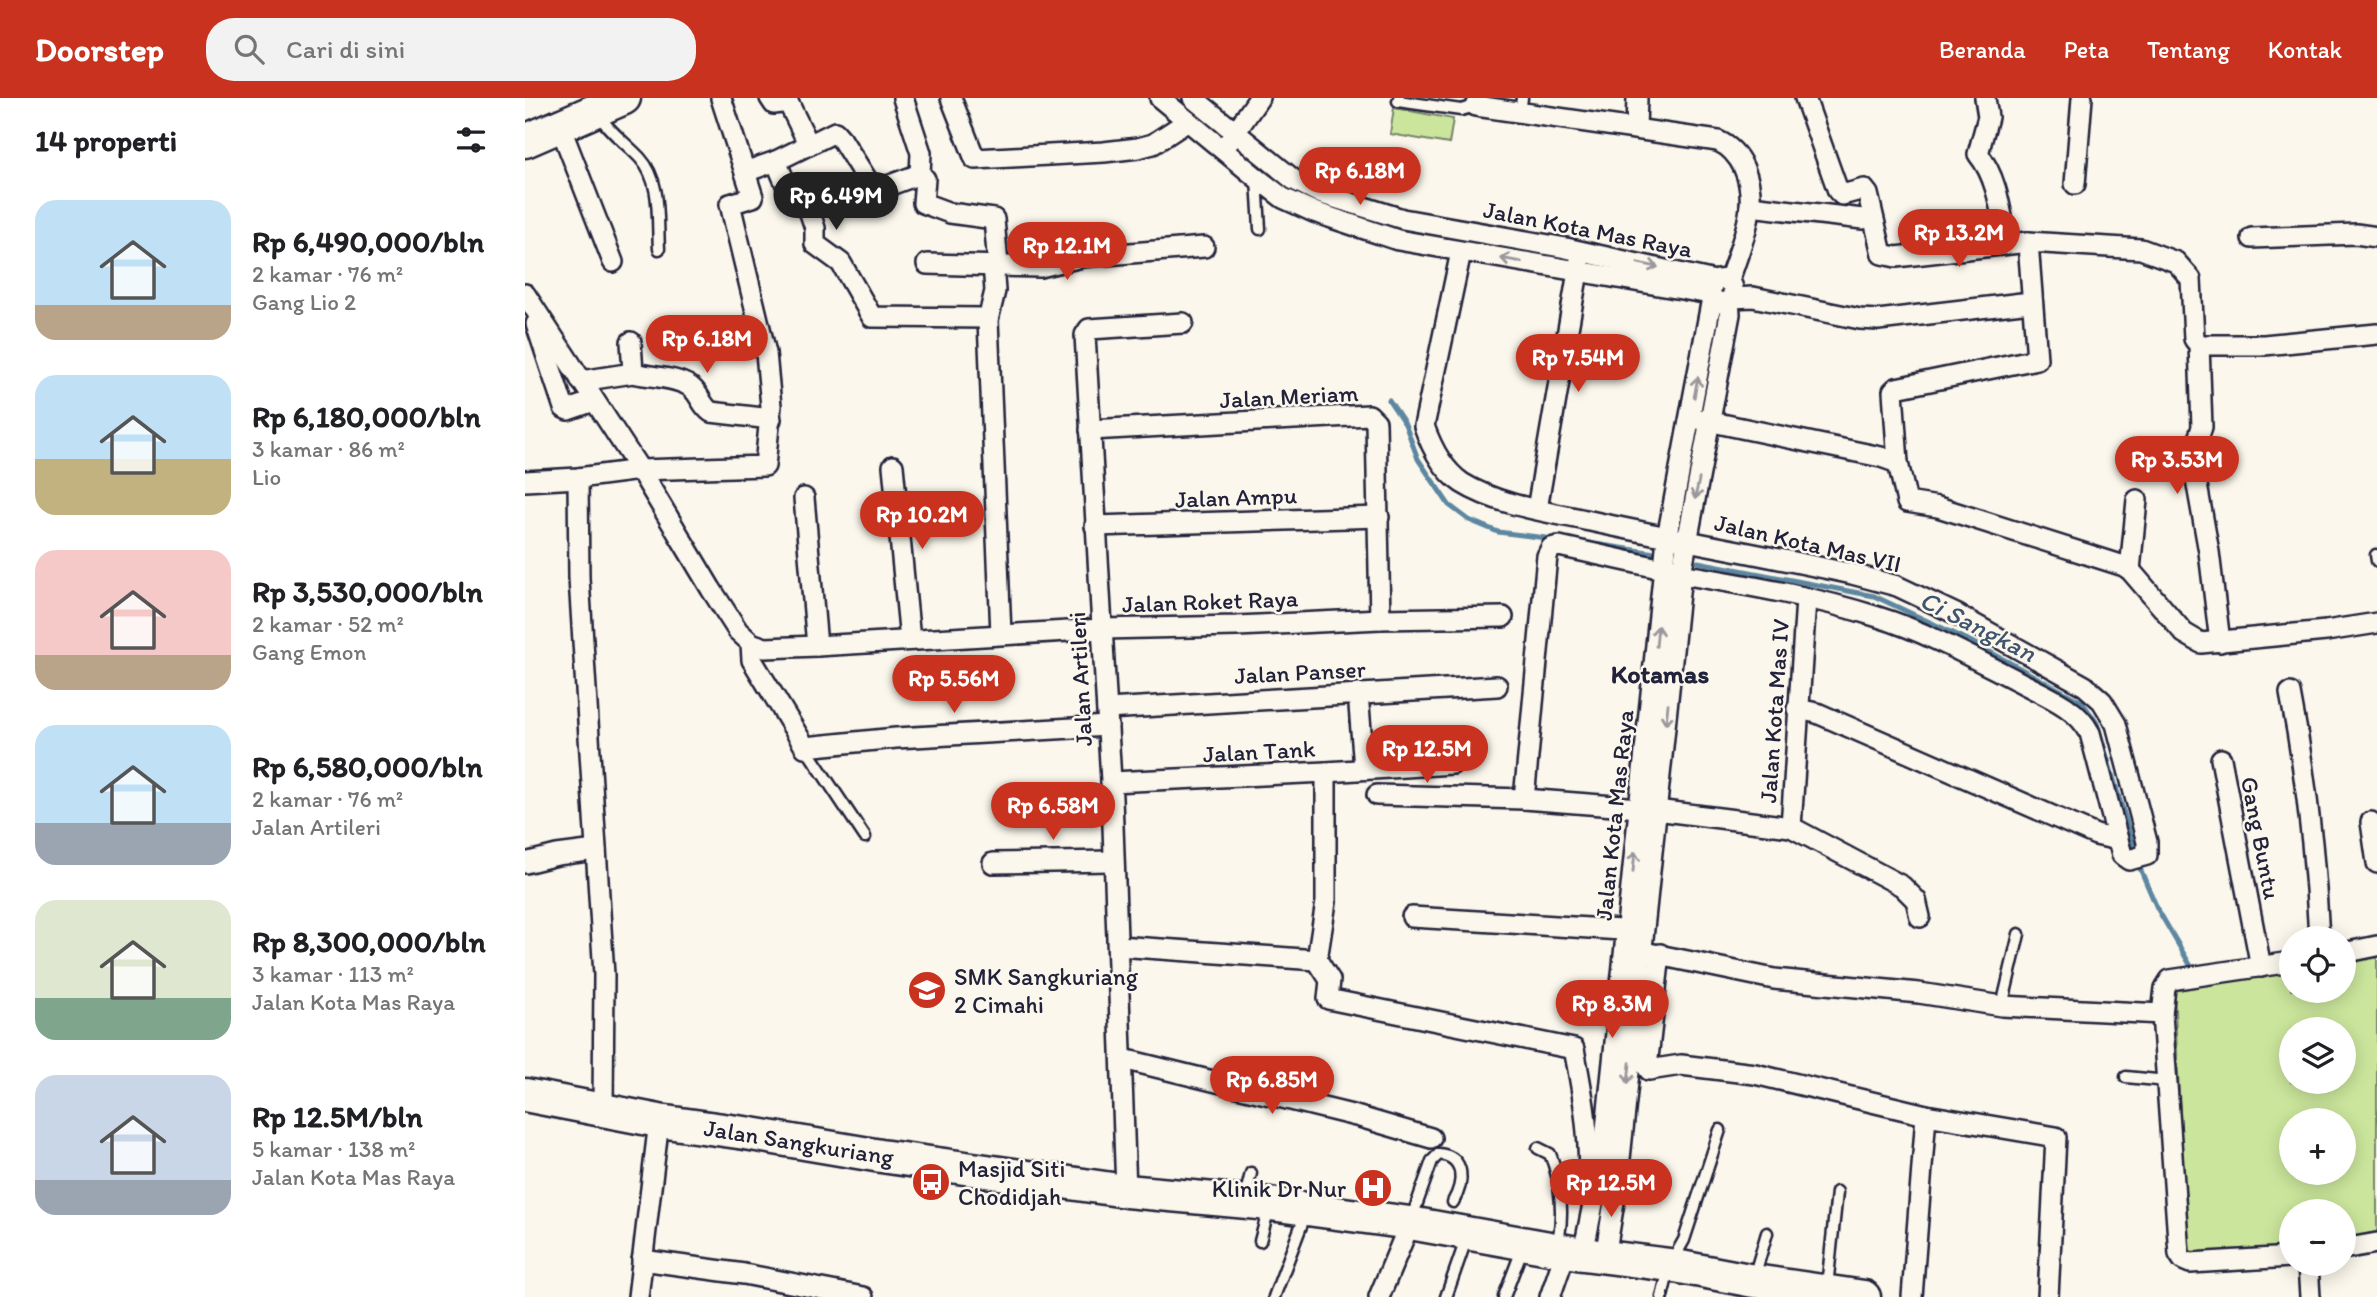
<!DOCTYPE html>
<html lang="id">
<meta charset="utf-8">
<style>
:root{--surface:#fff;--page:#f2f2f2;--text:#202124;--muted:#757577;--accent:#c8321e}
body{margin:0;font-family:Itim,sans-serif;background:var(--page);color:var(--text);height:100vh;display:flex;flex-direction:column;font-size:26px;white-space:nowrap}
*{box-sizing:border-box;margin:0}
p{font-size:23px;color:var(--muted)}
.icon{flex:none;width:38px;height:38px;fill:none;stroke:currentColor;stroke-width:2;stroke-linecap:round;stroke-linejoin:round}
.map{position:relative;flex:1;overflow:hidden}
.drawer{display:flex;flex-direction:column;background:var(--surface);width:525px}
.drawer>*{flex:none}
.fabs{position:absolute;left:1754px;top:828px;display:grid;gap:14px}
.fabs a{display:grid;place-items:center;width:77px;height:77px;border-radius:50%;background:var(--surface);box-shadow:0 4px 18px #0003;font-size:35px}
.price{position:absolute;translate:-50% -60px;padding:0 16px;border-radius:24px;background:var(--accent);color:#fff;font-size:23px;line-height:46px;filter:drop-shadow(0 2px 4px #0008)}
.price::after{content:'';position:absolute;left:50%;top:42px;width:21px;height:16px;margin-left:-10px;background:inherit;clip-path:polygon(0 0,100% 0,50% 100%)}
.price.active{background:#222;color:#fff}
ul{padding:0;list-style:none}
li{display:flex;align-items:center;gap:21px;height:175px;padding:0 35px}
li span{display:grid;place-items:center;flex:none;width:196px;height:140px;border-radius:21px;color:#555}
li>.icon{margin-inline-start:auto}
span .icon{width:84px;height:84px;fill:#fffc;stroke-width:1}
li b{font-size:30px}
h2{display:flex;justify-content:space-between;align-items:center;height:84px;padding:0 35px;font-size:30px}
header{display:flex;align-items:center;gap:42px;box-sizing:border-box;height:98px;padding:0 35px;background:var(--accent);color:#fff}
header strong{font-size:33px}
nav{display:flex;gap:38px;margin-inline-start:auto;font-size:24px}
.search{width:490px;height:63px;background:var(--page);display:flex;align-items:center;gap:18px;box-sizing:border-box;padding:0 24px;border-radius:28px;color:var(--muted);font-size:26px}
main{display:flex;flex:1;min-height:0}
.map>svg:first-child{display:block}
.green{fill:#cbe69c;stroke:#76846c;stroke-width:2;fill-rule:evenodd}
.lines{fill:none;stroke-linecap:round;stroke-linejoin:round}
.stream{stroke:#5d87a1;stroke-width:5}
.lane-casing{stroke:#22223b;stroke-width:15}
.street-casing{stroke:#22223b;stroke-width:24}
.primary-casing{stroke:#22223b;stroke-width:37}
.lane{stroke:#fbf7ec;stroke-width:10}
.street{stroke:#fbf7ec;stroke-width:19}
.primary{stroke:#fbf7ec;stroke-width:32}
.oneway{stroke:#99979c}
.labels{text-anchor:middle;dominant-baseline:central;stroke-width:5;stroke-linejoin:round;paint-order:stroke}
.street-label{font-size:24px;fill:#22223b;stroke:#fbf7ec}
.poi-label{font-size:24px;fill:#22223b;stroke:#fbf7ec;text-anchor:start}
.water-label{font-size:26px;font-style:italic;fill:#3f556e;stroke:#fbf7ec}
.neighbourhood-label{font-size:26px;font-weight:bold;fill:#22223b;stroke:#fbf7ec}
</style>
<header>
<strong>Doorstep</strong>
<div class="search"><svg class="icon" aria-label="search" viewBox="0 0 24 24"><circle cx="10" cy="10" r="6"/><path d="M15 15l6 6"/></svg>Cari di sini</div>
<nav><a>Beranda</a><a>Peta</a><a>Tentang</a><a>Kontak</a></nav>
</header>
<main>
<section class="drawer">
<h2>14 properti<svg class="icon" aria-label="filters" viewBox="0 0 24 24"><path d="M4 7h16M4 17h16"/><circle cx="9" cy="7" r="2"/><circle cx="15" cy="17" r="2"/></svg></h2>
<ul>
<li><span style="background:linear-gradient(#bfe0f5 75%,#b9a48a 0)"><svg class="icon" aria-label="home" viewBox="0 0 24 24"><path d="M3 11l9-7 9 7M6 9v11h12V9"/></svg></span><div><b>Rp 6,490,000/bln</b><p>2 kamar · 76 m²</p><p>Gang Lio 2</p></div></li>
<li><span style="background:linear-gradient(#bfe0f5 60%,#c2b280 0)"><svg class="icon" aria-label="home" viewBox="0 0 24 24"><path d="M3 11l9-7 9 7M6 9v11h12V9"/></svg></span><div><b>Rp 6,180,000/bln</b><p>3 kamar · 86 m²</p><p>Lio</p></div></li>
<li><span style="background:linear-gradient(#f6c9c9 75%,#b9a48a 0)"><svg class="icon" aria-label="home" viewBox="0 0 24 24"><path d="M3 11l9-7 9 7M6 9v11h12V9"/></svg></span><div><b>Rp 3,530,000/bln</b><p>2 kamar · 52 m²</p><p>Gang Emon</p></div></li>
<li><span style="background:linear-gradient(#bfe0f5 70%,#9aa5b1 0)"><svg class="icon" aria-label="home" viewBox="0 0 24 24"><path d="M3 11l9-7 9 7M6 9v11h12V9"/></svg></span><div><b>Rp 6,580,000/bln</b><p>2 kamar · 76 m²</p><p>Jalan Artileri</p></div></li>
<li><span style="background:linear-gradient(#dfe7d0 70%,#7fa58c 0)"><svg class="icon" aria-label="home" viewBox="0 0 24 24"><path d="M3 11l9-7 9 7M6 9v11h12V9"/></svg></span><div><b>Rp 8,300,000/bln</b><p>3 kamar · 113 m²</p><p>Jalan Kota Mas Raya</p></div></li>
<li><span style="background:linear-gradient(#c9d6e8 75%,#9aa5b1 0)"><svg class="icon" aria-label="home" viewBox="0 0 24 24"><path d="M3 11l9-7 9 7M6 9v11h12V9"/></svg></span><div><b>Rp 12.5M/bln</b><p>5 kamar · 138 m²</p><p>Jalan Kota Mas Raya</p></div></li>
</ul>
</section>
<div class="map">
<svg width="1852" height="1199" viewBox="0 0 1852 1199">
<rect width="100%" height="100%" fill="#fbf7ec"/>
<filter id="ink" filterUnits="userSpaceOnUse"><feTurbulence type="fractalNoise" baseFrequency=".0143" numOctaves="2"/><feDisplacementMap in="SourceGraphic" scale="14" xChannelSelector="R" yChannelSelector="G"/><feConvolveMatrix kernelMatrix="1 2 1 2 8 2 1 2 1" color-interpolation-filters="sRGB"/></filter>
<g filter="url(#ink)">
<g class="green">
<path d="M869,10L928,21L924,46L865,36Z"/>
<path d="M1852,853V1134L1818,1141V1113H1766V1148L1662,1157L1649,893L1766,870V892H1818V860ZM1766,931H1818V984H1766ZM1766,1022H1818V1074H1766Z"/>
</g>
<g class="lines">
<g class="stream">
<path d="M864,302L880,326L893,361L924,407L944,422L973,434L1029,441"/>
<path d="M1063,445L1130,455"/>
<path d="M1173,464L1349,498L1441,541L1557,604L1572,625L1610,753"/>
<path d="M1614,768L1632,810L1667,870H1671"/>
</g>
<defs>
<g id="lane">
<path d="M874,0L873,3L936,12L951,8"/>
<path d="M995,14L997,0"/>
<path d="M73,16C84,34 101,45 115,60C137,84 132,121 134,151"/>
<path d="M732,81L735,131"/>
<path d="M1851,457L1852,463"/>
<path d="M280,649L340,739"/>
<path d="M547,702L587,700"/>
<path d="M1477,908L1494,836"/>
<path d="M1601,979L1642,983"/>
<path d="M1013,1050L1025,1056C1037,1085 1039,1119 1032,1149"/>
<path d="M720,1100L726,1075"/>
<path d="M886,1122L907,1063L914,1056C941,1059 939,1085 928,1104"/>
<path d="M735,1143L744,1110"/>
<path d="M1229,1179L1242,1135"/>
<path d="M1302,1189L1312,1094"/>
<path d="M749,1199L781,1115"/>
<path d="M921,1199L942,1139"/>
<path d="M979,1199L998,1149"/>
<path d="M1137,1199L1145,1167L1159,1142L1195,1032"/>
</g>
<g id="street">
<path d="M245,0L249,6L263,4L284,47"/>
<path d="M378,0L396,55L395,76L400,81L398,105L425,115L469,121L473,167"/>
<path d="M426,0L450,61L579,54L613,50L628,46L663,23"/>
<path d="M635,0L732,80L758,100L789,114L873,142L1185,196"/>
<path d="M668,0L769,82L797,96L878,121L1041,150L1190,183C1205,177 1214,191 1204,203L1195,205L1187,200L1185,191L1190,183"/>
<path d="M1280,0L1313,93L1317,97L1339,91L1343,96L1357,156L1371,159L1503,144L1616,151L1651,164L1666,181L1669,241L1674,247L1677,329L1667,359L1684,454L1695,544"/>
<path d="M1460,0L1463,19L1453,56C1473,80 1476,116 1482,145"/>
<path d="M951,8L1193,43C1217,54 1227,82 1225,108C1224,130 1211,161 1204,183"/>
<path d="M35,28L88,164"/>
<path d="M1111,31L1112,0"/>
<path d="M703,45L734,0"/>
<path d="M251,63L262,89L273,96L285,115L290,130V146L316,165L347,219L463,220"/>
<path d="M220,74L251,63L310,34L317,42L349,93L395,76"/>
<path d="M1550,86L1557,0"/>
<path d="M1225,108L1338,121"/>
<path d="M1727,140L1831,136L1852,139"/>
<path d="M1503,144L1512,261L1371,290L1368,293L1373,365L1382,404L1413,409L1599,468L1605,472L1659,535L1676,545L1801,533L1852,525"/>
<path d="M936,154L899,328C906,348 918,372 937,385C972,407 1024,414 1065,423C1152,442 1240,457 1327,476L1372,488L1431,516L1560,588L1577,603L1591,626L1622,744V757L1604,762L1597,757L1565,635C1551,608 1519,597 1493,583C1448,560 1402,534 1353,519C1290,499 1222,487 1156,476"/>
<path d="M402,166L515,169L557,159L679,149"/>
<path d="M468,166L470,193L463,222L476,536"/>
<path d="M0,196L115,372L186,491L213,533L226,545L227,562L280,649L371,640L583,628"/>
<path d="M1207,200L1228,199L1335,221L1353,222L1497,205"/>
<path d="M11,226L39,310L43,312L69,303"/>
<path d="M1674,247H1739L1852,236"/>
<path d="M108,275C125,279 156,279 168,291C176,299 177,308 186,314L246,321"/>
<path d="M56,283L108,275L106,244"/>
<path d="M1173,321L1356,359L1373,365"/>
<path d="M565,332L844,317L851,324L855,521"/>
<path d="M368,368L385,542"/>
<path d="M53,380L54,480L79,877L78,1013"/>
<path d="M0,383L53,380L115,372L240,368L246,308L241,255L205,106L228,99L196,0"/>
<path d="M279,400L292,548"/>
<path d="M1012,411L1055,162"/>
<path d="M570,428L854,419"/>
<path d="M1605,472L1612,402"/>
<path d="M226,545L240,550L292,548L577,531L712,528L855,521L978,519"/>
<path d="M833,595L839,670"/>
<path d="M1765,595C1781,676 1790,757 1794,840"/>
<path d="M582,611L972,588"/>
<path d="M1272,611L1292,615L1571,737L1593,742"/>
<path d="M1696,661L1736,869"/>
<path d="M801,674V804L792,862L805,882L803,901L1049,951C1058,996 1066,1043 1063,1089"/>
<path d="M586,684L801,674L927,666"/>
<path d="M852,697L999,701L1115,710L1266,729L1377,788L1391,802L1395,819"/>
<path d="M999,701L1022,458L1026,450L1034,448L1138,471"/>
<path d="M1846,724L1852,765"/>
<path d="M1266,729L1281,501"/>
<path d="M0,765L32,757L71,752"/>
<path d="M468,765L588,763"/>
<path d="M887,819L1113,833"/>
<path d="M593,848L792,862"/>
<path d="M1124,855L1249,881L1394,895L1477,908L1637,916"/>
<path d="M1818,855L1852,848"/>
<path d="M1135,856L1122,969L1124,972L1156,967L1230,976L1401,1017L1531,1039L1523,1199"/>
<path d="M1766,864L1645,882L1640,890L1637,916L1654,1156L1658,1162L1665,1165L1766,1159"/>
<path d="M598,961L831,1018L906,1040"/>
<path d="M601,1093L587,700L560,237L564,231L658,225"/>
<path d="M1818,1151L1852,1145"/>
<path d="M1058,1156L1079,1051L1142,440L1187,200"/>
<path d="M1080,1159L1093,1080L1156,476L1205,216L1204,203"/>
<path d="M117,1162L219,1176L338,1199"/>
<path d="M1783,1166L1785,1199"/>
<path d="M113,1199L134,1023"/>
<path d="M854,1199L885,1125"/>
<path d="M1025,1199L1041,1153"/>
<path d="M1387,1199L1401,1017"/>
</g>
<g id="primary">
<path d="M0,43L99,0"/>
<path d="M0,997L134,1023L220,1035L356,1058L601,1093L745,1106L885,1125L1058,1156L1145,1167L1229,1183L1339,1199"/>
</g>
</defs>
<use href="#lane" class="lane-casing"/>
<use href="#street" class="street-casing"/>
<use href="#primary" class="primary-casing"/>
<use href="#lane" class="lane"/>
<use href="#street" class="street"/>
<use href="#primary" class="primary"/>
</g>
<defs><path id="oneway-shaft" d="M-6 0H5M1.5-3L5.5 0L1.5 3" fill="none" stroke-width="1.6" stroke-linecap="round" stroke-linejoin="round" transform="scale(1.75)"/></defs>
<g class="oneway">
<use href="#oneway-shaft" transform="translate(986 162) rotate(-170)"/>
<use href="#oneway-shaft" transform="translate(1123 167) rotate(12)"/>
<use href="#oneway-shaft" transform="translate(1171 289) rotate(-80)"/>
<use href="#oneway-shaft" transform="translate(1172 391) rotate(102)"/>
<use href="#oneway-shaft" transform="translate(1132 538) rotate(-85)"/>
<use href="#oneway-shaft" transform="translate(1142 616) rotate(96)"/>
<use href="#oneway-shaft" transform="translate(1109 764) rotate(-84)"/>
<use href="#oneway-shaft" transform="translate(1104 975) rotate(96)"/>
</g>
</g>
<defs>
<symbol id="school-disc" viewBox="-11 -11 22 22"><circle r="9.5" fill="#c8321e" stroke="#fbf7ec"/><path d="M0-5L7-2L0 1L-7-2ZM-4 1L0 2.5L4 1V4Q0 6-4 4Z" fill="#fff"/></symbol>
<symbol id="bus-disc" viewBox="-11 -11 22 22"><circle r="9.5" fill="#c8321e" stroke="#fbf7ec"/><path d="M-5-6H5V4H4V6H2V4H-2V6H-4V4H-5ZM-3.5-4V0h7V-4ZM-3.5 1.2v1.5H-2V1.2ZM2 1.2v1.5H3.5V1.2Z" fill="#fff"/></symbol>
<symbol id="hospital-disc" viewBox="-11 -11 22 22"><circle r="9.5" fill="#c8321e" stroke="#fbf7ec"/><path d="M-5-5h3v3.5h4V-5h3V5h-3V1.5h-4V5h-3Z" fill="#fff"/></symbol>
</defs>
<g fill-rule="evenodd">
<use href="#school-disc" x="380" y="870" width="44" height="44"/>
<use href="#bus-disc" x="384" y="1062" width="44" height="44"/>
<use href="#hospital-disc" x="826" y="1068" width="44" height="44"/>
</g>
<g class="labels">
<g class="street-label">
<text transform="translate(1063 131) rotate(11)">Jalan Kota Mas Raya</text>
<text transform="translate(764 298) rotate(-3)">Jalan Meriam</text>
<text transform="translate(711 399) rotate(-2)">Jalan Ampu</text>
<text transform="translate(1283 445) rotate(13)">Jalan Kota Mas VII</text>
<text transform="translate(685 503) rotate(-2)">Jalan Roket Raya</text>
<text transform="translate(775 574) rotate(-3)">Jalan Panser</text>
<text transform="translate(555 581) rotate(-93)">Jalan Artileri</text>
<text transform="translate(1249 613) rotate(-86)">Jalan Kota Mas IV</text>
<text transform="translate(734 653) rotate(-3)">Jalan Tank</text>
<text transform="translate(1089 717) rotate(-84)">Jalan Kota Mas Raya</text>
<text transform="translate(1736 740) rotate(79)">Gang Buntu</text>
<text transform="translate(274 1044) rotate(9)">Jalan Sangkuriang</text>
</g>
<g class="poi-label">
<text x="429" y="878">SMK Sangkuriang<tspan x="429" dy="28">2 Cimahi</tspan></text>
<text x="433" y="1070">Masjid Siti<tspan x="433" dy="28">Chodidjah</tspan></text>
<text x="821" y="1090" text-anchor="end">Klinik Dr Nur</text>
</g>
<g class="water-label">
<text transform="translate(1453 528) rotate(27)">Ci Sangkan</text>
</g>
<g class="neighbourhood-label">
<text x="1135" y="576">Kotamas</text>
</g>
</g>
</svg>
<div class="fabs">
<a><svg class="icon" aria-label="locate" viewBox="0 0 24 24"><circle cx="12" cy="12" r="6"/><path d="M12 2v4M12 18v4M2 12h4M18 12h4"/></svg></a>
<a><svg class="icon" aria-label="layers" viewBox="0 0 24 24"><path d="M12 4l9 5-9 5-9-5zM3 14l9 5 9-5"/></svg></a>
<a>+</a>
<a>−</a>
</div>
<b class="price" style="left:835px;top:109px">Rp 6.18M</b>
<b class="price active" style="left:311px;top:134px">Rp 6.49M</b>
<b class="price" style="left:1434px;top:171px">Rp 13.2M</b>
<b class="price" style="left:542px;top:184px">Rp 12.1M</b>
<b class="price" style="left:182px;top:277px">Rp 6.18M</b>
<b class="price" style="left:1053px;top:296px">Rp 7.54M</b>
<b class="price" style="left:1652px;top:398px">Rp 3.53M</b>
<b class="price" style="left:397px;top:453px">Rp 10.2M</b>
<b class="price" style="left:429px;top:617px">Rp 5.56M</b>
<b class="price" style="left:902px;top:687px">Rp 12.5M</b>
<b class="price" style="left:528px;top:744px">Rp 6.58M</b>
<b class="price" style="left:1087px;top:942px">Rp 8.3M</b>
<b class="price" style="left:747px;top:1018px">Rp 6.85M</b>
<b class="price" style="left:1086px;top:1121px">Rp 12.5M</b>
</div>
</main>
